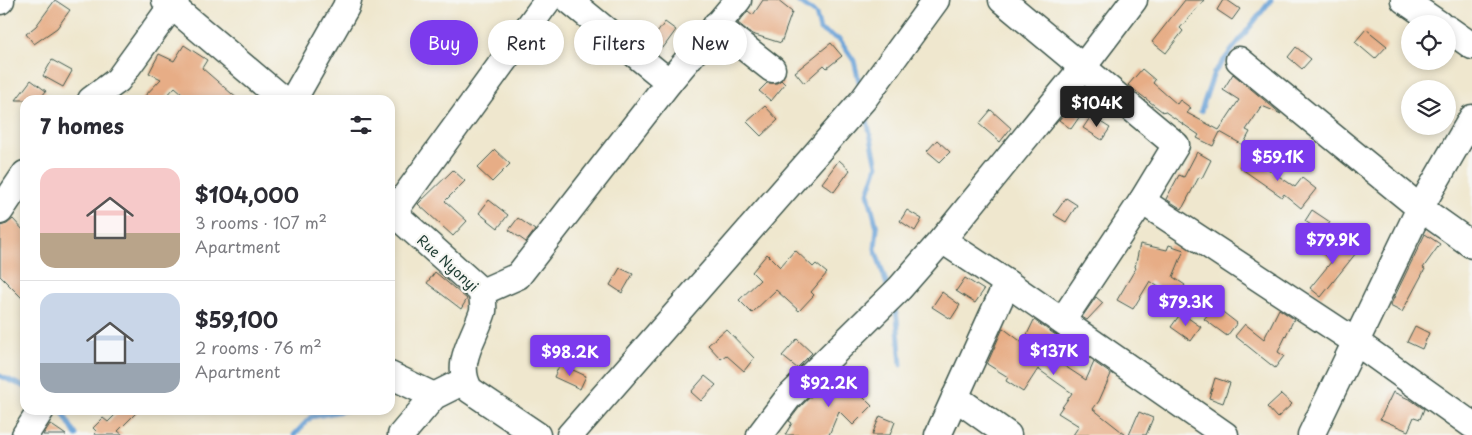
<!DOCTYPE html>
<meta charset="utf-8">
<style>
:root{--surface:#fff;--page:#f2f2f3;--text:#2b2b33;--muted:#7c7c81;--line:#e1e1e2;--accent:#7c3aed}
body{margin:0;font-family:"Playpen Sans",sans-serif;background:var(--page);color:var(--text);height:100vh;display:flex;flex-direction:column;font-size:19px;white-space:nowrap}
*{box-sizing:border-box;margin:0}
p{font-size:16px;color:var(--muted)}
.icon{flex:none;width:28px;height:28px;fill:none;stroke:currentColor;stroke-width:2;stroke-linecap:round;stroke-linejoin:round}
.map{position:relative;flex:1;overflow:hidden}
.drawer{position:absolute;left:20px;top:95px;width:375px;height:320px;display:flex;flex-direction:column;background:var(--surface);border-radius:15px;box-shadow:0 2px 8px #0003}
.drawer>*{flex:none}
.top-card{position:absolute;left:410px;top:20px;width:475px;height:45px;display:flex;gap:10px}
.tools{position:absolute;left:1401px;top:15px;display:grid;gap:10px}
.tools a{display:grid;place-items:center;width:55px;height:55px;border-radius:50%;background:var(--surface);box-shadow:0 2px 8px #0003;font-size:25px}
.price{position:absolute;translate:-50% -42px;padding:0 11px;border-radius:5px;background:var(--accent);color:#fff;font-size:16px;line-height:32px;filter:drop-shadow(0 1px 2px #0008)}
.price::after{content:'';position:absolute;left:50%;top:30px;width:15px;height:11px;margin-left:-8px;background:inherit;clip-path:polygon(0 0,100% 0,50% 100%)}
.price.current{background:#222;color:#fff}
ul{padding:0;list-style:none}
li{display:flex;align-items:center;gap:15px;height:125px;padding:0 20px}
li+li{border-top:1px solid var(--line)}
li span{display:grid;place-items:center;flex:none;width:140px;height:100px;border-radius:15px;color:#555}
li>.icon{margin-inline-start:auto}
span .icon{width:60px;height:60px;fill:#fffc;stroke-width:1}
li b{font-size:21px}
h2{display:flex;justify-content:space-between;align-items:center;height:60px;padding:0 20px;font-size:21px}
.chip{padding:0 18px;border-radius:22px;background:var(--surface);box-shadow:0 2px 8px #0003;font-size:18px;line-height:45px}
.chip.current{background:var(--accent);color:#fff}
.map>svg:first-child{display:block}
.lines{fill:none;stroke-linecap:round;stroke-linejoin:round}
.stream{stroke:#68a1d7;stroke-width:5}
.building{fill:#e7ad86}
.minor-casing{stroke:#3e564b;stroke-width:29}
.minor{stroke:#fff;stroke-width:26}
.labels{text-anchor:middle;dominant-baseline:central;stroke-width:4.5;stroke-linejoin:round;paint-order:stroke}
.street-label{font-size:14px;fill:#1f3d34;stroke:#f6f6f2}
</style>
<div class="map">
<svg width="1472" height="435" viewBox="0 0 1472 435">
<rect width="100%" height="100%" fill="#f6f6f2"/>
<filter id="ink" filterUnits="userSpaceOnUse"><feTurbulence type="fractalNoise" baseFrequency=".02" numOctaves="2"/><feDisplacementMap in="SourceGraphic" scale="10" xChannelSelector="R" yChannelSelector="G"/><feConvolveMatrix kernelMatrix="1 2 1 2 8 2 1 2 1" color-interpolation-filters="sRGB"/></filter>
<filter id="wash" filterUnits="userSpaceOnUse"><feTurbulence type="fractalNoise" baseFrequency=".0096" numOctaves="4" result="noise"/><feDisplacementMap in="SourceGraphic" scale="20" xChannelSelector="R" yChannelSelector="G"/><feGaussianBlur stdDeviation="1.12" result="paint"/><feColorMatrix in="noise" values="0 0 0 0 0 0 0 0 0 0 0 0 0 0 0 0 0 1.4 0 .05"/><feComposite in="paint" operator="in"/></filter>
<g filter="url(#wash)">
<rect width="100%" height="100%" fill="#efe7ce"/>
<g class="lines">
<g class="stream">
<path d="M796,0L816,14L820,30L840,40L854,61L861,90"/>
<path d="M865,110L877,166L868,193L877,228L875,249L888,288"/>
<path d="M1201,111L1214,73L1271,0"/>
<path d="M894,306L897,318L901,365"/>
<path d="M0,376L25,387"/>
<path d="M61,410L76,435"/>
<path d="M294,435L311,417L347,410"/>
</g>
</g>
<g id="blocks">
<g class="building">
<path d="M55,0L70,10L57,28L34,44L26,34L36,26Z"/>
<path d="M763,0H777L792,12L781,43L752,34L738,23L748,11L753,15Z"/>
<path d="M1185,0H1204L1180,28L1183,31L1166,53L1152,42Z"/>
<path d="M1223,0H1227L1240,9L1232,20L1217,10Z"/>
<path d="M665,22L676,30L663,48L652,40Z"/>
<path d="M1366,29L1387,46L1375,59L1355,42Z"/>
<path d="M831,43L842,56L827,68L824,65L804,83L795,72Z"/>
<path d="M184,45L207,60L202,68L239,100H190L175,87L163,100H141L161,79L149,73L159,54L174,61Z"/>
<path d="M1296,47L1311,59L1302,69L1288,57Z"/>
<path d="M52,60L72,71L63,87L43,76Z"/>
<path d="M1142,69L1155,80L1153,83L1177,104L1180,100L1191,108L1187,113L1219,130L1239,100L1223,90L1233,74L1281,114L1262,106L1246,130L1250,132L1243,145L1220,132L1213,146L1197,138L1199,135L1164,111L1163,112L1128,85Z"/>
<path d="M31,80L46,91L39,100H16Z"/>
<path d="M781,80L785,84L771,101L759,91L767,83H777Z"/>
<path d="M765,106L778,120L761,136L747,122Z"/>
<path d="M1069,108L1080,116L1071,129L1059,120Z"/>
<path d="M991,110L1011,128L1000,142L979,124Z"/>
<path d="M1091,116L1110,128L1102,140L1083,128Z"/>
<path d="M937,140L950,152L940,162L927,151Z"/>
<path d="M495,150L510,164L492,182L477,168Z"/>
<path d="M1197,152L1211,160L1202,178L1199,177L1182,209L1166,199L1179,175L1184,177Z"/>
<path d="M1247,155L1295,187L1302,178L1316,189L1301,208L1284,194L1282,197L1239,167Z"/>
<path d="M839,160L850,170L834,192L822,183Z"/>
<path d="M453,170L465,181L445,201L467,221L453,236L418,204Z"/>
<path d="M1066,198L1077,205L1066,222L1054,215Z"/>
<path d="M489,200L508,215L498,228L479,213Z"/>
<path d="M907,210L922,219L915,231L900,221Z"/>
<path d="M1312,210L1330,222L1323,233L1305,221Z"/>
<path d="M518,218L535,230L526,242L509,230Z"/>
<path d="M13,219L25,232V301L0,276V226L7,224Z"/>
<path d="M1425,234L1440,244L1423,268L1425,269L1402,312L1390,306Z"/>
<path d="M1334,237L1356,253L1321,297L1310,288L1332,261L1322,253Z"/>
<path d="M1140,244L1167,250L1169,245L1184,250L1173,277L1185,285L1175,299L1150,281L1133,309L1117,300L1136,268L1135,267Z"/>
<path d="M795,250L813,267L816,264L827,273L811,292L814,295L799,311L776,290L752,313L739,300L760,280L752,272L767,254L780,267Z"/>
<path d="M620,268L633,274L622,293L610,285Z"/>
<path d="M435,272L467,299L461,309L427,283Z"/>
<path d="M965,278L984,290L975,303L956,291Z"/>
<path d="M942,292L960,305L951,319L932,307Z"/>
<path d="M1096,297L1103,303L1087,320L1082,317Z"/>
<path d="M1215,306L1237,323L1227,336L1204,319Z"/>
<path d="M1279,309L1294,319L1278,352L1284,356L1275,368L1235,336L1245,324L1264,339Z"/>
<path d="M1181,313L1201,327L1191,341L1171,327Z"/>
<path d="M1034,320L1067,343L1057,361L1086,380L1094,362L1111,374L1099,401L1093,409L1126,435H1073L1079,426L1058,413L1072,393L1038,369L1023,392L1006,381L1008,377L987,364L1003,328L1023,343Z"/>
<path d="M1415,326L1429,333L1422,349L1407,342Z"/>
<path d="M726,329L754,358L744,371L726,355L721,359L708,345Z"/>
<path d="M797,339L812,353L797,368L782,356Z"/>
<path d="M560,364L586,376L580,389L554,377Z"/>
<path d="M837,371L846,377L845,379L872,406L853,425L839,411L829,435H785L792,423L789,421L799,408Z"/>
<path d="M705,376L716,385L701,401L691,392Z"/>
<path d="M1215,378L1230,383L1223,403L1209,398Z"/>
<path d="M1393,392L1411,400L1424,409L1420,419L1414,417L1408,431L1380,419Z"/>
<path d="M1281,394L1292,404L1277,418L1267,407Z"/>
<path d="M120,410H139L118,431L123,435H94L97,432L93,428L103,418L108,422Z"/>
<path d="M1139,412L1153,418L1146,435H1129Z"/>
<path d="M880,416L895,422L890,435H872Z"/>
<path d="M50,424L66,435H43Z"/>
</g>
</g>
</g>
<g filter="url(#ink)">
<use href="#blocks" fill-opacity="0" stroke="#3e564b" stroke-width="1"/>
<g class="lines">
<defs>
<g id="minor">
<path d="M165,0L283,100"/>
<path d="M569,0L669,82"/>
<path d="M1002,0L1176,145L1142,201L1062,321"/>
<path d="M1404,0L1439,24"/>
<path d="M0,1L1,0"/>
<path d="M716,25L772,69"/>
<path d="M1448,29L1472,46"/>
<path d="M1239,60L1420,208L1472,245"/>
<path d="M91,100L118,80L176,0"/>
<path d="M293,100L346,7L348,0"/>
<path d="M1142,201L1356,342L1472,425"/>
<path d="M390,210L482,292C482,298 484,305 483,311C475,338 453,363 470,390L537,435"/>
<path d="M0,211L25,174"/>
<path d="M390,217L548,0"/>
<path d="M942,240L1007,283L1225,435"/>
<path d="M482,292L518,276L669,82L738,0"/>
<path d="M390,375L434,396"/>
<path d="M955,397L1008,435"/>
<path d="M25,435L41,410"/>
<path d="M401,435L434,396L464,381"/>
<path d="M570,435L863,100L936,0"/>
<path d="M760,435L788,398L900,288L942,240L1083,67L1134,0"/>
<path d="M938,435L1007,283"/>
<path d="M1311,435L1420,208L1472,118"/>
</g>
</defs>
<use href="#minor" class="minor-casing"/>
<use href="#minor" class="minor"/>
</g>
</g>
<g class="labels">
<g class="street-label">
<text transform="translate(448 263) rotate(42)">Rue Nyonyi</text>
</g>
</g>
</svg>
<div class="tools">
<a><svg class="icon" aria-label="locate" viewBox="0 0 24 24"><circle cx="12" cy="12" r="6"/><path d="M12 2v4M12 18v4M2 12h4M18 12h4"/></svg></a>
<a><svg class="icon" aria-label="layers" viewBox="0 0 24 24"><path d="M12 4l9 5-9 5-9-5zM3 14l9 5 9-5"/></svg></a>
</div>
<b class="price current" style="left:1097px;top:128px">$104K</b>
<b class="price" style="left:1278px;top:182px">$59.1K</b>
<b class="price" style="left:1333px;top:265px">$79.9K</b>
<b class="price" style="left:1186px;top:327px">$79.3K</b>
<b class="price" style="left:1054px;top:376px">$137K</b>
<b class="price" style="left:570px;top:377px">$98.2K</b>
<b class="price" style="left:829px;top:408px">$92.2K</b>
<div class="top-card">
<a class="chip current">Buy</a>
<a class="chip">Rent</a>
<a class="chip">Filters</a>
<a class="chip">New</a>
</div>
<section class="drawer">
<h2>7 homes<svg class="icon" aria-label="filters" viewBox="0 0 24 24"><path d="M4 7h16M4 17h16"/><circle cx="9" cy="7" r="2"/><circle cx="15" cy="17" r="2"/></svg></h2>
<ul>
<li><span style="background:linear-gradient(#f6c9c9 65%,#b9a48a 0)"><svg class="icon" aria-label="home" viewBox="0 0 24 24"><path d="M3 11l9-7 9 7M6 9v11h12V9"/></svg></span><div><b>$104,000</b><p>3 rooms · 107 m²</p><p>Apartment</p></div></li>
<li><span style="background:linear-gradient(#c9d6e8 70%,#9aa5b1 0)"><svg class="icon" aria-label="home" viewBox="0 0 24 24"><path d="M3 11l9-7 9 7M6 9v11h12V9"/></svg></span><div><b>$59,100</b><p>2 rooms · 76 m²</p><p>Apartment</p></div></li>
</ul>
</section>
</div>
